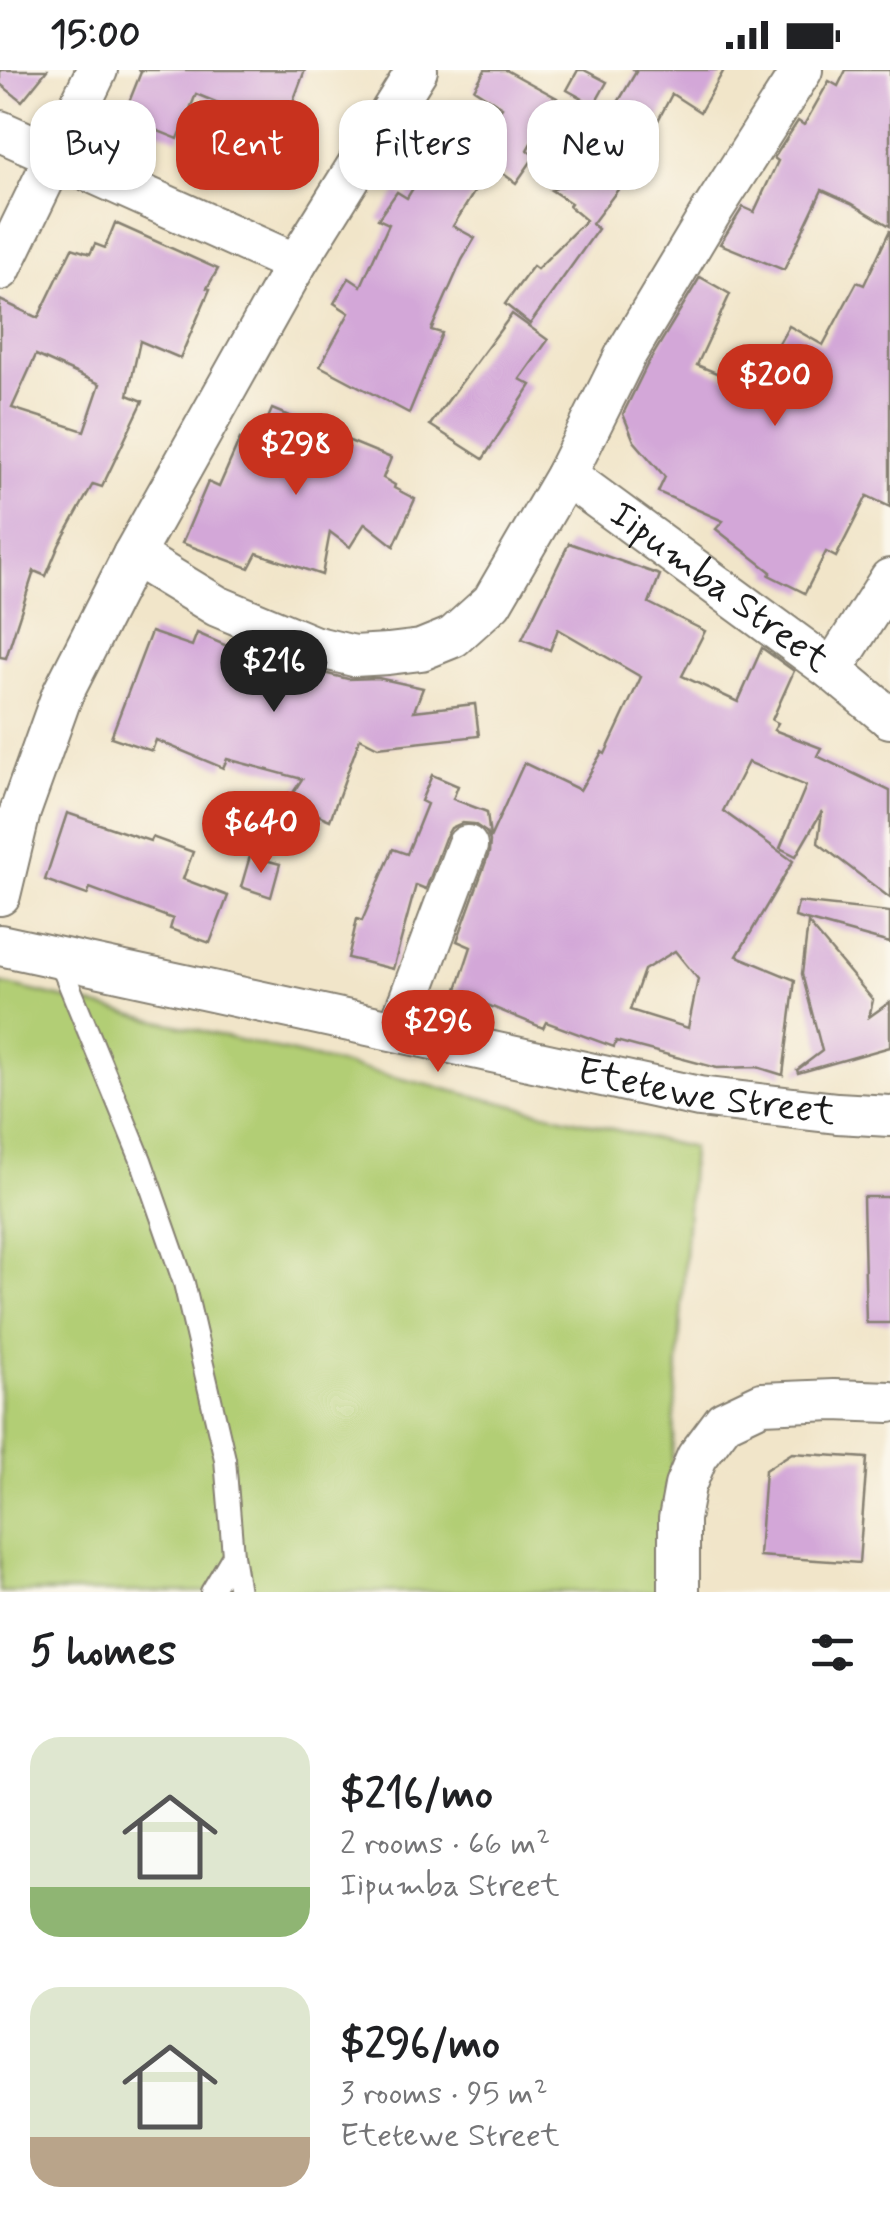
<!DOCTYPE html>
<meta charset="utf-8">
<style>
:root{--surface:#fff;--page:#f6f6f6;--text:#202124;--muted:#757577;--accent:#c8321e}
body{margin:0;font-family:Mynerve,sans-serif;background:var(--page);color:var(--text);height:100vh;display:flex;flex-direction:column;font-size:38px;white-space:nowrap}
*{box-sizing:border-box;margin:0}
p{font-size:32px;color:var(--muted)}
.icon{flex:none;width:55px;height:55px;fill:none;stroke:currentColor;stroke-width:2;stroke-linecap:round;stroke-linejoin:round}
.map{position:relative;height:1522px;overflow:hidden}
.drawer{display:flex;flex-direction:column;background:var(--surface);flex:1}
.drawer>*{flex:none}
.hud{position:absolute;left:30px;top:30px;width:830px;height:90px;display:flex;gap:20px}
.price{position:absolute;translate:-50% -85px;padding:0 22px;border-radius:35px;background:var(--accent);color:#fff;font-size:32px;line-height:65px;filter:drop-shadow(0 2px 5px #0008)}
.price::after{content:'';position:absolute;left:50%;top:60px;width:30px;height:22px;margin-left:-15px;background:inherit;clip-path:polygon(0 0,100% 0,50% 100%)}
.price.selected{background:#222;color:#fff}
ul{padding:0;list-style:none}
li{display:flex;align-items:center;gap:30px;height:250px;padding:0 30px}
li span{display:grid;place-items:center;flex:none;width:280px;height:200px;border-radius:30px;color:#555}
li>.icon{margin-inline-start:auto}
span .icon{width:120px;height:120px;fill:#fffc;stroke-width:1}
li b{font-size:42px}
h2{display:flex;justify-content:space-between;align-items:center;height:120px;padding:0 30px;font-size:42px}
.pill{padding:0 35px;border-radius:30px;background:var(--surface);box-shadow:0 2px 8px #0004;font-size:35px;line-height:90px}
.pill.selected{background:var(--accent);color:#fff}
.status{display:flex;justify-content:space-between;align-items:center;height:70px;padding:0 50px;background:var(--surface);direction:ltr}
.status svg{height:28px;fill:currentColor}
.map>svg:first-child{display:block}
.green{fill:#b2ce74;stroke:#677548;stroke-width:2.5}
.building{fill:#d3a7d8;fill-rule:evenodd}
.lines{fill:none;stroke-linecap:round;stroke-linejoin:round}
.lane-casing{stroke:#868072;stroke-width:24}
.street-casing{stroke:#868072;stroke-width:44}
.lane{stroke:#fff;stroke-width:20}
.street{stroke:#fff;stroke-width:40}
.labels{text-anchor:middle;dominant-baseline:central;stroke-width:8;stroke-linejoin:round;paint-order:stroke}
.street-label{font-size:38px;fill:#1c1c1c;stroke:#fbf7ec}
</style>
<div class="status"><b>15:00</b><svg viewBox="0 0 49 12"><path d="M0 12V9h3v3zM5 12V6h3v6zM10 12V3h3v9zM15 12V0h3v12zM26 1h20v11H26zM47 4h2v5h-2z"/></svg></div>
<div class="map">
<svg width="890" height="1522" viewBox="0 0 890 1522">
<rect width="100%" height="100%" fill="#fbf7ec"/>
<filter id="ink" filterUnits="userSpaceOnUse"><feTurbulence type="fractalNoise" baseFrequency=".01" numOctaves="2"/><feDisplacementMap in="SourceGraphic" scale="20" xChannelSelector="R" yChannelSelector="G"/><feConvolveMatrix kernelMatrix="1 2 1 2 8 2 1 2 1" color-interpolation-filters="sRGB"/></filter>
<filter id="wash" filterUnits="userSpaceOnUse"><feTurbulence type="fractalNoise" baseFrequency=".0048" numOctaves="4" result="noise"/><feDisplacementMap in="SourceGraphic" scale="40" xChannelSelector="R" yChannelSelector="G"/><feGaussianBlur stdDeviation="2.25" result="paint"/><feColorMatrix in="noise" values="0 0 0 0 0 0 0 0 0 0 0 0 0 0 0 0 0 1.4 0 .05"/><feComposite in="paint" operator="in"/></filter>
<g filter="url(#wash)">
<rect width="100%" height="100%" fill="#f1e5c9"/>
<path class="green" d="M0,913L692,1078L663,1522H0Z"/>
<g id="blocks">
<g class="building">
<path d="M0,0H47L22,31L0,14Z"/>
<path d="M139,0H305L284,56L271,51L270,54L196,24L178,69L123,47L141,2Z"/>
<path d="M485,0H506L557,28L527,80L535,86L516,113L491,95L453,156L475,168L462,190L431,260L442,263L409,343L320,296L349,243L334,233L349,208L361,216L389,154L378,149L397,122L407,128L441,72L466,87L502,37L474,19Z"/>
<path d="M578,0H584L607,12L594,35L567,20Z"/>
<path d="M634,0H724L700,42L672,24L645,75L617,34L636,2Z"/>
<path d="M846,0H890V156L851,133L822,120L784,200L720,174L743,137L754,142L778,91L774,88L798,51L804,55L829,11L838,16Z"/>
<path d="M641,89L592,154L598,159L530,254L505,234L533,196L537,199L586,150L569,136L571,133L551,120Z"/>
<path d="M115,153L218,199L207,218L210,219L180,288L140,271L128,325L143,331L102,417L93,414L59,475L46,506L34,501L6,588L0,587V230L38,248L72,178L90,184L95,174L105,178ZM36,285L100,314L84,361L12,338Z"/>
<path d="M890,160V437L867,426L836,487L826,482L805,523L769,505L771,502L716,459L723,451L658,422L665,407L634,371L623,344L647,295L700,207L730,224L697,295L753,318L789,256L823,275L857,212L864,215Z"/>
<path d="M512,244L548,270L520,309L531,315L483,389L430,355Z"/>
<path d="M272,339L391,388L383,408L395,415L394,418L415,429L394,476L365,453L350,477L330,462L322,505L257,483L249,498L182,473L208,412L219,417L240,369L256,376Z"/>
<path d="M569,473L660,505L649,533L705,561L682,606L738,632L762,578L794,601L772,650L778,653L774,660L821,678L817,686L890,721V828L818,773L822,741L796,786L780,778L806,716L748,692L723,741L793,791L737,886L795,910L783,1005L757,997L717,998L616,971L614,977L546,952L543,958L456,922L471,877L457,871L489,783L490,771L486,762L474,754L462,753L451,758L445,768L426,819L416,815L393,899L348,888L357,849L362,851L393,779L407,784L427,734L421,731L432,705L458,716L453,729L487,742L490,768L524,693L580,720L602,682L605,684L641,607L558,559L550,580L522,569ZM675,881L698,909L688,958L630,940L644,900Z"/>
<path d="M151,562L192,576L197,563L236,580L237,576L283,593L284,590L307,599L348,609L378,608L423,618L414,641L475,634L479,666L378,677L360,668L330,750L287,732L302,709L227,689L223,698L156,670L152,681L111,667Z"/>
<path d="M67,743L150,771L152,767L193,782L183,809L228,826L210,873L170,859L173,849L90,818L87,825L45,810Z"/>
<path d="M250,786L280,794L271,827L241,817Z"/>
<path d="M798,832L890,842V873L795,847Z"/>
<path d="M808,853L873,930L869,947L890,932V977L798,1003L797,1000L822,981L802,904Z"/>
<path d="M863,1127H890V1253H866Z"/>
<path d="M792,1383L867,1388L859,1493L759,1486L765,1400Z"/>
</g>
</g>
</g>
<g filter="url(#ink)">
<use href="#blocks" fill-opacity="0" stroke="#868072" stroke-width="2.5"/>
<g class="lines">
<defs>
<g id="lane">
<path d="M58,888L141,1090L184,1213L225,1389L233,1485L211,1522"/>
<path d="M233,1485L239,1522"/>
</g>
<g id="street">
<path d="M0,61L296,194"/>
<path d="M0,200L97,0"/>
<path id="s1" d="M566,405L832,600L890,509"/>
<path d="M133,485L217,536L313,576L354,586L388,584L421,580L453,567L492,532L566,405L626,284L710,144L802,0"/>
<path d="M832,600L890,648"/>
<path d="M0,825L20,742L62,625L133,485L296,194L417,0"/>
<path id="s2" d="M0,875L699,1027L837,1043L890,1046"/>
<path d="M398,960L467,776"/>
<path d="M679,1522V1449L685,1416L697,1387L724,1351L762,1333L834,1330L890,1332"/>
</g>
</defs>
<use href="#lane" class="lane-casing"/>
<use href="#street" class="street-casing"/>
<use href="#lane" class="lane"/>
<use href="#street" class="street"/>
</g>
</g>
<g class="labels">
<g class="street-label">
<text stroke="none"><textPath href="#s1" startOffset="190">Iipumba Street</textPath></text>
<text stroke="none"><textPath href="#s2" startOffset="722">Etetewe Street</textPath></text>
</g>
</g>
</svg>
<b class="price" style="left:775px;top:359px">$200</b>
<b class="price" style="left:296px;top:428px">$298</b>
<b class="price selected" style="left:274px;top:645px">$216</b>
<b class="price" style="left:261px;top:806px">$640</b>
<b class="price" style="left:438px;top:1005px">$296</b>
<div class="hud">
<a class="pill">Buy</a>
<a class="pill selected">Rent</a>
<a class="pill">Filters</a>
<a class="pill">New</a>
</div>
</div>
<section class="drawer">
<h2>5 homes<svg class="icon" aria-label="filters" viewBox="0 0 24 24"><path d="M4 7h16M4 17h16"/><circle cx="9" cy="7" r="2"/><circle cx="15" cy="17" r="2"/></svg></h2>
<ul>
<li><span style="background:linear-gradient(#dfe7d0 75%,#8fb573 0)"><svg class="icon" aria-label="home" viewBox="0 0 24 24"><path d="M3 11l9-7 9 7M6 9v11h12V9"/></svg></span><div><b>$216/mo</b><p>2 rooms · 66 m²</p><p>Iipumba Street</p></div></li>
<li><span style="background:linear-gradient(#dfe7d0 75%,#b9a48a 0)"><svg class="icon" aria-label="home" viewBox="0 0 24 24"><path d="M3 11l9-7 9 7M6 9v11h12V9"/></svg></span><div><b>$296/mo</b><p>3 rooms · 95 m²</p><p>Etetewe Street</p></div></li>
</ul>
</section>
